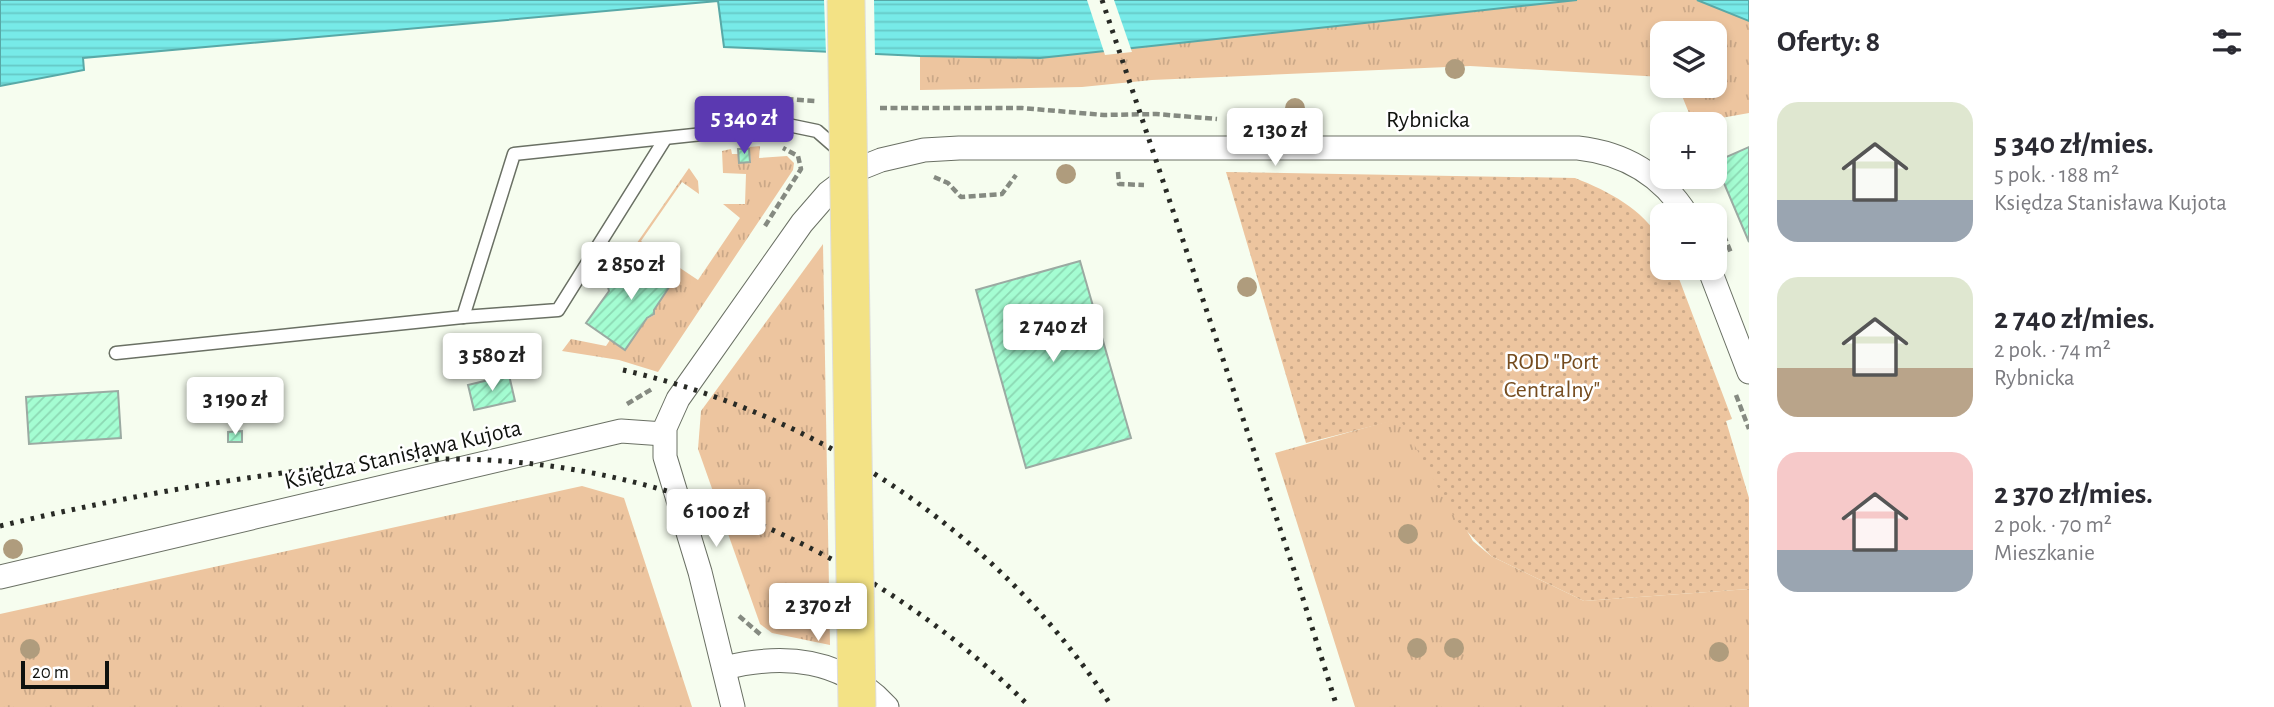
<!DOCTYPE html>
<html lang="pl">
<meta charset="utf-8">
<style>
:root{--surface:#fff;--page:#f2f2f3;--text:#2b2b33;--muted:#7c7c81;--accent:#5b39b1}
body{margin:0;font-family:"Alegreya Sans",sans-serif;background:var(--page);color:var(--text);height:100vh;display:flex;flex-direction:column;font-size:26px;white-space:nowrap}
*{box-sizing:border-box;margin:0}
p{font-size:23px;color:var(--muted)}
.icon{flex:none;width:38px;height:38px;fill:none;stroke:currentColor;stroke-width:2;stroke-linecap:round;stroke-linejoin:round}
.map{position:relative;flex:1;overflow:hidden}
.panel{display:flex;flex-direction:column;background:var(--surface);width:525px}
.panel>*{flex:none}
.controls{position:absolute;left:1650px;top:21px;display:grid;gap:14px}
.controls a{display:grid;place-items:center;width:77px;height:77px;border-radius:14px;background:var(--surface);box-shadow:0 4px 10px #0003;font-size:35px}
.scale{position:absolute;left:21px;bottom:18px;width:88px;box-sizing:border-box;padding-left:7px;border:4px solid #10120e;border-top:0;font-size:19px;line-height:24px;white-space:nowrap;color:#10120e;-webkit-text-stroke:5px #fff;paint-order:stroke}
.price{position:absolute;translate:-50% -60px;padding:0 16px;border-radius:7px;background:#fff;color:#222;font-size:23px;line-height:46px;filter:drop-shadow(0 2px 4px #0008)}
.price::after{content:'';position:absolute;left:50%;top:42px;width:21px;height:16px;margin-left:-10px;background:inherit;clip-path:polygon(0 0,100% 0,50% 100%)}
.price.current{background:var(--accent);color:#fff}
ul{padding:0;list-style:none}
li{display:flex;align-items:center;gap:21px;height:175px;padding:0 28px}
li span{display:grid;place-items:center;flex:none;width:196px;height:140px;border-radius:21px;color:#555}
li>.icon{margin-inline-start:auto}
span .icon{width:84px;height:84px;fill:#fffc;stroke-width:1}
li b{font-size:30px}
h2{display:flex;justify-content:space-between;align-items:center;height:84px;padding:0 28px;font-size:30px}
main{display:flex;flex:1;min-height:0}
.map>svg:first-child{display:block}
.grass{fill:url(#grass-tufts)}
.park{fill:url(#park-dots)}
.water{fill:url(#water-rules);stroke:#58a9a7;stroke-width:2}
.pier{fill:#f6fdef}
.building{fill:url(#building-hatch);stroke:#9baaa2;stroke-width:2}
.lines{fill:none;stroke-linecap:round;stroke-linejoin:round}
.service-casing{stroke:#6a7064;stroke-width:15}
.minor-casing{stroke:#6a7064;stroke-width:25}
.path{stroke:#858a81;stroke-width:4.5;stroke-dasharray:7 3.5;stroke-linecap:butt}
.service{stroke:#fff;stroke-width:12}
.minor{stroke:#fff;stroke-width:23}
.rail{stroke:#282a25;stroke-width:5;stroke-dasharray:3.5 7;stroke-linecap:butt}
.primary-bridge-casing{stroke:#dededd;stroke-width:39;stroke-linecap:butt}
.primary-bridge{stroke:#f3e285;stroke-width:37}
.tree{fill:#af9c7d}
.labels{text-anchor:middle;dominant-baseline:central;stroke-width:5;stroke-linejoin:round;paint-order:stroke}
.street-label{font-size:24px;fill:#10120e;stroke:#fff}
.park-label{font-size:24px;fill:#754c1f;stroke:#fff}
</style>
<main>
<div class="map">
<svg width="1749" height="707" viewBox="0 0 1749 707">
<defs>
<pattern id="grass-tufts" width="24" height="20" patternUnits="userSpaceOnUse" patternTransform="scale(1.75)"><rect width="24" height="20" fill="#edc59f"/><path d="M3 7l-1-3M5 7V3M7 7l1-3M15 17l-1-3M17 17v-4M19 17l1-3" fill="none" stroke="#caa888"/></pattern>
<pattern id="park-dots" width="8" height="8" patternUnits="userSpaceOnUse" patternTransform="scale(1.75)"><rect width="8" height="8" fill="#edc59f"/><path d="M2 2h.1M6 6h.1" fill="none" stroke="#caa888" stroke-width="1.8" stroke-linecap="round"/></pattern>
<pattern id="water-rules" width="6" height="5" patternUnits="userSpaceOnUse" patternTransform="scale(1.75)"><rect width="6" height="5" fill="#77eae8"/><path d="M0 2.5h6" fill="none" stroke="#66c8c6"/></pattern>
<pattern id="building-hatch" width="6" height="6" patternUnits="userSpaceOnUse" patternTransform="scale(1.75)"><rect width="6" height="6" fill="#a4fdd2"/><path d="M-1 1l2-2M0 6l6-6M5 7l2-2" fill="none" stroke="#8cd8b3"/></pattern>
</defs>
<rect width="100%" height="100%" fill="#f6fdef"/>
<g class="grass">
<path d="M1577,0H1697L1749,21V113L1693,123L1678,86H1715V33H1662V77L1470,66L1152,80L1082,87L920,90V56L1040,58Z"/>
<path d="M760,146L759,158L787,156L794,163L793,170L658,372L619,360L562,351L571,339L606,346L610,340L625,350L647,319L654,315V310L680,268L698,280L740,218L723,204H745L746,174L723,173L722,151L731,149L732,154H738L739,163L751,162L749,147Z"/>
<path d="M689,168L698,181L699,194L682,182L641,241L658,254L647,259L632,250Z"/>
<path d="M823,244L830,645L772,633L760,624L698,449L701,411Z"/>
<path d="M1400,418L1473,541L1491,556L1584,601L1749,589V707H1355L1275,453Z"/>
<path d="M582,486L624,498L692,707H0V614Z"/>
</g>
<path class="park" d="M1226,172L1575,178C1610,192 1641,208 1662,241V268H1675L1732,419L1726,421L1749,498V589L1584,601L1491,556L1456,520L1400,419L1306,443Z"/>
<g class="water">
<path d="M0,0H1577L1040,58L920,56L724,47L718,1L83,58L84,70L0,86Z"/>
<path d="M1697,0H1749V21Z"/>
</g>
<g class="pier">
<path d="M824,0H874L875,57L826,54Z"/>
<path d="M1087,0H1114L1132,52L1105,55Z"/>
</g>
<g class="building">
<path d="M1749,147V242L1715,162Z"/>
<path d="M738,149H749L750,162L739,163Z"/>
<path d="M632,258L654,273L661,263L677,275L654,310V314L647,318L625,350L586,323L609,291L608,287L615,283Z"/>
<path d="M1080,261L1131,438L1026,468L976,290Z"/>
<path d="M509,375L515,401L474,410L468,385Z"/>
<path d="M118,391L121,438L29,444L26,397Z"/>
<path d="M242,431V442H228V432Z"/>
</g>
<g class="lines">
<defs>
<g id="service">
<path d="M463,317L558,310L665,139"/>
<path d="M116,353L463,317L514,154L788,125L817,131L841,152"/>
</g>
<g id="minor">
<path d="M1709,268L1749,372"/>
<path d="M0,577L621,431L664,434"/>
<path d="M724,668C784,653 842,658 887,707"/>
<path d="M733,707L700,572L665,457V428L678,399L802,223L828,193L861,168L881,160L924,150L959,148H1578C1624,153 1662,175 1687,215"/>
</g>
</defs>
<use href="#service" class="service-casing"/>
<use href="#minor" class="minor-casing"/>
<g class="path">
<path d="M781,105L782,99H785L816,101"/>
<path d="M880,108H1022L1104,115L1156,114L1217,119"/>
<path d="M1118,172L1119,184L1144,185"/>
<path d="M934,177L948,183L961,197L1002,194L1016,175"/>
<path d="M1712,206L1731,253"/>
<path d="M765,226L801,169L798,156L783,148"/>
<path d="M1736,395L1749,429"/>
<path d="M627,404L652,389"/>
<path d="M739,616L761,635"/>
</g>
<use href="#service" class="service"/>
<use href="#minor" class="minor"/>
<g class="rail">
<path d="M1102,0L1294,570L1337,707"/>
<path d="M623,370C823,416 1000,534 1112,707"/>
<path d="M0,526C101,502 202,483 305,470C356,464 408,458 460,459C674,463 879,557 1030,707"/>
</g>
<defs>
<path id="primary-bridge" d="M846,0L857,707"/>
</defs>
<use href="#primary-bridge" class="primary-bridge-casing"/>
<use href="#primary-bridge" class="primary-bridge"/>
</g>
<g class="tree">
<circle cx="1455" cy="69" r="10"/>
<circle cx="1295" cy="108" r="10"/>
<circle cx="1066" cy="174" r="10"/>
<circle cx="1247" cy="287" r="10"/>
<circle cx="1408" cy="534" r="10"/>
<circle cx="13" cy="549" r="10"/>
<circle cx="1417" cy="648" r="10"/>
<circle cx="1454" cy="648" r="10"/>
<circle cx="30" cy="649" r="10"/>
<circle cx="1719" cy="652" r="10"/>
</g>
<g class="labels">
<g class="street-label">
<text x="1428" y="120">Rybnicka</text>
<text transform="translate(403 455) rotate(-13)">Księdza Stanisława Kujota</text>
</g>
<g class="park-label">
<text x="1552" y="362">ROD "Port<tspan x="1552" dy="28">Centralny"</tspan></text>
</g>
</g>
</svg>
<div class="controls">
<a><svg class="icon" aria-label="layers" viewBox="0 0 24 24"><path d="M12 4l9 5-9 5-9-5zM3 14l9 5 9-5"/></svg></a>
<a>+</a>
<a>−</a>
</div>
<div class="scale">20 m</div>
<b class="price current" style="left:744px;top:156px">5 340 zł</b>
<b class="price" style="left:1275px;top:168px">2 130 zł</b>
<b class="price" style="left:631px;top:302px">2 850 zł</b>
<b class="price" style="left:1053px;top:364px">2 740 zł</b>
<b class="price" style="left:492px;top:393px">3 580 zł</b>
<b class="price" style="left:235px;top:437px">3 190 zł</b>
<b class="price" style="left:716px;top:549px">6 100 zł</b>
<b class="price" style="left:818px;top:643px">2 370 zł</b>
</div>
<section class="panel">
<h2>Oferty: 8<svg class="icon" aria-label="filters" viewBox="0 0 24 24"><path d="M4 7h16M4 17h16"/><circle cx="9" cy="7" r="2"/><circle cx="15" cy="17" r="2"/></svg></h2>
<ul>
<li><span style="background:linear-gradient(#dfe7d0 70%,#9aa5b1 0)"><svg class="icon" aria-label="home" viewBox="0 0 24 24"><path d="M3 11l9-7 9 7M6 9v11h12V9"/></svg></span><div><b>5 340 zł/mies.</b><p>5 pok. · 188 m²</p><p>Księdza Stanisława Kujota</p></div></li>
<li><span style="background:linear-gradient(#dfe7d0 65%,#b9a48a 0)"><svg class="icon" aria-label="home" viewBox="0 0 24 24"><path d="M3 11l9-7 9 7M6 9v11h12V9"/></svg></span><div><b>2 740 zł/mies.</b><p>2 pok. · 74 m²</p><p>Rybnicka</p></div></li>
<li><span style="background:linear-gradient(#f6c9c9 70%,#9aa5b1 0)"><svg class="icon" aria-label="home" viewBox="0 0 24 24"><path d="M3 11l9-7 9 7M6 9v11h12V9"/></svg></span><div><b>2 370 zł/mies.</b><p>2 pok. · 70 m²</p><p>Mieszkanie</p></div></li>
</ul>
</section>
</main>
